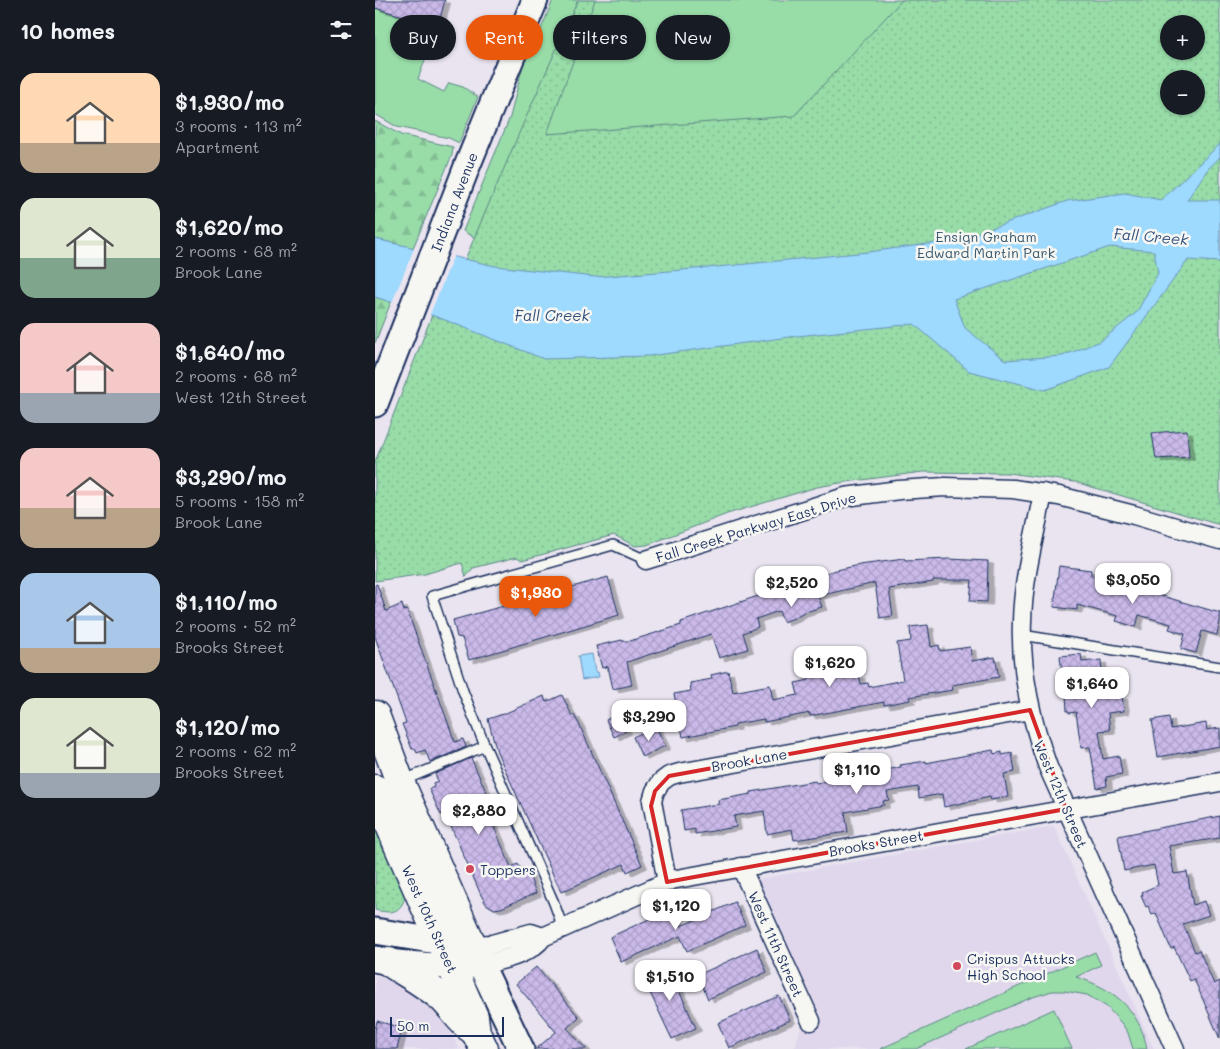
<!DOCTYPE html>
<meta charset="utf-8">
<style>
:root{--surface:#171b24;--page:#20242c;--text:#f1f3f6;--muted:#9ea1a6;--accent:#ea580c}
body{margin:0;font-family:Mali,sans-serif;background:var(--page);color:var(--text);height:100vh;display:flex;flex-direction:column;font-size:19px;white-space:nowrap}
*{box-sizing:border-box;margin:0}
p{font-size:16px;color:var(--muted)}
.icon{flex:none;width:28px;height:28px;fill:none;stroke:currentColor;stroke-width:2;stroke-linecap:round;stroke-linejoin:round}
.map{position:relative;flex:1;overflow:hidden}
.side{display:flex;flex-direction:column;background:var(--surface);width:375px}
.side>*{flex:none}
.top-card{position:absolute;left:15px;top:15px;width:475px;height:45px;display:flex;gap:10px}
.controls{position:absolute;left:785px;top:15px;display:grid;gap:10px}
.controls a{display:grid;place-items:center;width:45px;height:45px;border-radius:50%;background:var(--surface);box-shadow:0 1px 4px #0004;font-size:25px}
.scale{position:absolute;left:15px;bottom:12px;width:114px;box-sizing:border-box;padding-left:5px;border:2px solid #1b2f5e;border-top:0;font-size:14px;line-height:18px;white-space:nowrap;color:#1b2f5e;-webkit-text-stroke:4px #f6f6f2;paint-order:stroke}
.price{position:absolute;translate:-50% -42px;padding:0 11px;border-radius:10px;background:#fff;color:#222;font-size:16px;line-height:32px;filter:drop-shadow(0 1px 2px #0008)}
.price::after{content:'';position:absolute;left:50%;top:30px;width:15px;height:11px;margin-left:-8px;background:inherit;clip-path:polygon(0 0,100% 0,50% 100%)}
.price.on{background:var(--accent);color:#fff}
ul{padding:0;list-style:none}
li{display:flex;align-items:center;gap:15px;height:125px;padding:0 20px}
li span{display:grid;place-items:center;flex:none;width:140px;height:100px;border-radius:15px;color:#555}
li>.icon{margin-inline-start:auto}
span .icon{width:60px;height:60px;fill:#fffc;stroke-width:1}
li b{font-size:21px}
h2{display:flex;justify-content:space-between;align-items:center;height:60px;padding:0 20px;font-size:21px}
.chip{padding:0 18px;border-radius:22px;background:var(--surface);box-shadow:0 1px 4px #0004;font-size:18px;line-height:45px}
.chip.on{background:var(--accent);color:#fff}
main{display:flex;flex:1;min-height:0}
.map>svg:first-child{display:block}
.built{fill:#e0d7ed}
.grass{fill:#98dca8;stroke:#5a8683}
.forest{fill:url(#forest-firs);stroke:#5a8683}
.park{fill:url(#park-dots);stroke:#5a8683;fill-rule:evenodd}
.water{fill:#9ed9fe;stroke:#6a95be;fill-rule:evenodd}
.pier{fill:#e9e4ef}
.building{fill:url(#building-cross-hatch);stroke:#1b2f5e;filter:url(#shadow)}
.lines{fill:none;stroke-linecap:round;stroke-linejoin:round}
.lane-casing{stroke:#1b2f5e;stroke-width:12}
.street-casing{stroke:#1b2f5e;stroke-width:21}
.secondary-casing{stroke:#1b2f5e;stroke-width:29}
.primary-casing{stroke:#1b2f5e;stroke-width:31}
.lane{stroke:#f6f6f2;stroke-width:9}
.street{stroke:#f6f6f2;stroke-width:18}
.secondary{stroke:#f6f6f2;stroke-width:25}
.primary{stroke:#f6f6f2;stroke-width:28}
.marked{fill:none;stroke:#d62828;stroke-width:4;stroke-linejoin:round}
.poi-dot{fill:#d1495b;stroke:#f6f6f2;stroke-width:2}
.labels{text-anchor:middle;dominant-baseline:central;stroke-width:5;stroke-linejoin:round;paint-order:stroke}
.street-label{font-size:14px;fill:#1b2f5e;stroke:#f6f6f2}
.park-label{font-size:14px;fill:#3a5a70;stroke:#f6f6f2}
.poi-label{font-size:14px;fill:#1b2f5e;stroke:#f6f6f2;text-anchor:start}
.water-label{font-size:15px;font-style:italic;fill:#35517e;stroke:#f6f6f2}
</style>
<main>
<section class="side">
<h2>10 homes<svg class="icon" aria-label="filters" viewBox="0 0 24 24"><path d="M4 7h16M4 17h16"/><circle cx="9" cy="7" r="2"/><circle cx="15" cy="17" r="2"/></svg></h2>
<ul>
<li><span style="background:linear-gradient(#ffd9b3 70%,#b9a48a 0)"><svg class="icon" aria-label="home" viewBox="0 0 24 24"><path d="M3 11l9-7 9 7M6 9v11h12V9"/></svg></span><div><b>$1,930/mo</b><p>3 rooms · 113 m²</p><p>Apartment</p></div></li>
<li><span style="background:linear-gradient(#dfe7d0 60%,#7fa58c 0)"><svg class="icon" aria-label="home" viewBox="0 0 24 24"><path d="M3 11l9-7 9 7M6 9v11h12V9"/></svg></span><div><b>$1,620/mo</b><p>2 rooms · 68 m²</p><p>Brook Lane</p></div></li>
<li><span style="background:linear-gradient(#f6c9c9 70%,#9aa5b1 0)"><svg class="icon" aria-label="home" viewBox="0 0 24 24"><path d="M3 11l9-7 9 7M6 9v11h12V9"/></svg></span><div><b>$1,640/mo</b><p>2 rooms · 68 m²</p><p>West 12th Street</p></div></li>
<li><span style="background:linear-gradient(#f6c9c9 60%,#b9a48a 0)"><svg class="icon" aria-label="home" viewBox="0 0 24 24"><path d="M3 11l9-7 9 7M6 9v11h12V9"/></svg></span><div><b>$3,290/mo</b><p>5 rooms · 158 m²</p><p>Brook Lane</p></div></li>
<li><span style="background:linear-gradient(#a9c7e8 75%,#b9a48a 0)"><svg class="icon" aria-label="home" viewBox="0 0 24 24"><path d="M3 11l9-7 9 7M6 9v11h12V9"/></svg></span><div><b>$1,110/mo</b><p>2 rooms · 52 m²</p><p>Brooks Street</p></div></li>
<li><span style="background:linear-gradient(#dfe7d0 75%,#9aa5b1 0)"><svg class="icon" aria-label="home" viewBox="0 0 24 24"><path d="M3 11l9-7 9 7M6 9v11h12V9"/></svg></span><div><b>$1,120/mo</b><p>2 rooms · 62 m²</p><p>Brooks Street</p></div></li>
</ul>
</section>
<div class="map">
<svg width="845" height="1049" viewBox="0 0 845 1049">
<defs>
<pattern id="forest-firs" width="22" height="20" patternUnits="userSpaceOnUse" patternTransform="scale(1.25)"><rect width="22" height="20" fill="#98dca8"/><path d="M5 1l3.5 6h-7zM16 11l3.5 6h-7z" fill="#82bd93"/></pattern>
<pattern id="park-dots" width="8" height="8" patternUnits="userSpaceOnUse" patternTransform="scale(1.25)"><rect width="8" height="8" fill="#98dca8"/><path d="M2 2h.1M6 6h.1" fill="none" stroke="#82bd93" stroke-width="1.8" stroke-linecap="round"/></pattern>
<pattern id="building-cross-hatch" width="8" height="8" patternUnits="userSpaceOnUse" patternTransform="scale(1.25)"><rect width="8" height="8" fill="#cab9e9"/><path d="M0 0l8 8M0 8l8-8" fill="none" stroke="#ad9fca"/></pattern>
<filter id="shadow"><feDropShadow dx="5.5" dy="3" stdDeviation="0" flood-color="#0004"/></filter>
</defs>
<rect width="100%" height="100%" fill="#e9e4ef"/>
<filter id="ink" filterUnits="userSpaceOnUse"><feTurbulence type="fractalNoise" baseFrequency=".02" numOctaves="2"/><feDisplacementMap in="SourceGraphic" scale="10" xChannelSelector="R" yChannelSelector="G"/><feConvolveMatrix kernelMatrix="1 2 1 2 8 2 1 2 1" color-interpolation-filters="sRGB"/></filter>
<g filter="url(#ink)">
<g class="built">
<path d="M679,826L779,1049H419L426,1027L446,1017L383,879Z"/>
<path d="M0,976L28,982L66,1011L84,1049H0Z"/>
</g>
<g class="grass">
<path d="M178,0H616L595,61L115,247L88,231L135,117L148,65L159,46Z"/>
<path d="M0,8L63,25L43,79L69,92L74,83L88,87L103,97L84,143L74,138L22,127L0,114Z"/>
<path d="M720,952L726,965L701,977C738,988 765,1009 772,1049H758L753,1033L747,1024L732,1007L712,995L689,991H677L655,998L541,1049H505Z"/>
<path d="M679,1009L697,1049H591Z"/>
</g>
<g class="forest">
<path d="M0,121L26,135L78,147L77,155L38,248L0,239Z"/>
<path d="M0,297L16,302L0,343Z"/>
</g>
<g class="park">
<path d="M203,0H220L172,134L419,116L527,0H845V525L700,482L633,473L548,472L471,482L442,487L352,514L272,545L260,546L239,535L147,560L142,557L98,568L91,577L87,563L50,574L0,581V462L57,315L65,318L145,131ZM794,24H821V51H794ZM794,79H821V106H794Z"/>
<path d="M0,824L31,894C26,913 18,914 0,910Z"/>
</g>
<g class="water">
<path d="M845,144V157L832,170L812,200H845V262L813,260L734,367L670,390L594,371L539,324L422,336L274,356L169,359L65,318L0,297V239L120,266L220,277L332,268L493,252L583,240L692,201L750,193L786,200ZM735,247L779,251L783,273L762,312L726,341L687,356L630,360L590,328L579,299Z"/>
<path d="M217,654L220,672H223L224,677L207,680L203,656Z"/>
</g>
<path class="pier" d="M40,246L79,255L54,317L16,305Z"/>
<g class="building">
<path d="M0,0H70L63,26L0,8Z"/>
<path d="M812,430L814,457L781,459L777,433Z"/>
<path d="M529,559L530,561L574,559L613,561L612,602L595,601L597,580H558V582L514,589L518,616L505,618L500,583L443,596L447,607L427,613L419,618L408,622L404,611L381,619L383,627L368,633L373,649L344,658L336,634L252,662L257,685L238,689L233,666L227,668L221,646L247,640V641H255L306,625V622L457,571L485,565Z"/>
<path d="M684,566L716,570V575L845,613V622L842,635L827,631L821,653L806,649L810,634L794,629L796,624L764,615L761,627L741,621L743,616L702,605V610L679,607Z"/>
<path d="M233,577L244,615L94,660L87,638L82,637L78,620Z"/>
<path d="M2,584L11,611L27,604L29,611L32,610L80,742L88,739L91,747L55,762L50,750L42,753L40,749H37L27,724L31,723L0,637V585Z"/>
<path d="M553,625L556,647L564,645L565,651L595,647L597,661L620,657L624,677L577,685L578,690L534,697L535,700L509,705V702L435,716V713L389,722V719L360,724V727L308,737L299,694L316,691L315,683L337,679L336,675L353,671L358,692L395,685L398,700L423,695L420,683L434,680L430,660L447,657L452,670L464,668L466,678L484,675L486,684L493,683L494,687L528,680L522,643L536,641L535,627Z"/>
<path d="M706,654L707,662L726,660L727,674L737,673L740,697L747,696L749,711L733,713L735,730L724,731L728,759L744,756L747,774L731,777L732,786L722,788L715,747L706,748L701,712L694,713V711H692L690,680L688,681L685,656Z"/>
<path d="M187,695L197,716L199,715L204,724L267,865L252,872L249,864L186,892L122,752L113,719L131,713L169,696L171,702Z"/>
<path d="M242,714L251,731L239,737L231,720Z"/>
<path d="M794,717L796,729L831,723L832,730L845,728V746L783,757L777,720Z"/>
<path d="M281,726L290,746L267,757L258,737Z"/>
<path d="M618,750L619,754L627,752V755L637,753L640,772L629,774L633,797L616,800L615,797L569,807L567,794L544,798L543,787L512,792L514,800L508,801L509,805L470,812L473,832L419,840L417,829L392,834L389,811L359,816L361,827L320,834V829L309,831L306,810L344,804L343,800L376,794V792L440,781L441,783L492,774L526,767L525,765L551,761V763Z"/>
<path d="M96,758L114,798L108,801L136,867L143,864L148,875L153,873L161,893L126,908L119,909L111,904L106,895L70,813L66,815L54,789L59,787L58,783L63,781L60,774Z"/>
<path d="M845,816V838L794,846L799,874L812,872L818,905L829,901L834,915L808,924L820,952L824,950L839,984L845,981V1039L819,979L815,981L799,947L796,949L781,913L777,915L773,906L771,907L766,896L768,895L767,892L783,885L779,865L749,871L743,836Z"/>
<path d="M360,902L370,925L312,951L305,936L246,962L235,937L298,908L306,926Z"/>
<path d="M382,948L392,972L333,999L323,975Z"/>
<path d="M293,966L321,1028L297,1039L268,978Z"/>
<path d="M161,967L204,1017L192,1028L211,1049H161L181,1032L141,984Z"/>
<path d="M404,996L415,1020L354,1048L343,1023Z"/>
<path d="M2,1021L27,1028L22,1049H0V1030Z"/>
</g>
<g class="lines">
<defs>
<g id="lane">
<path d="M647,635L845,667"/>
<path d="M27,781L110,746"/>
<path d="M188,928L179,903L110,746L88,691L57,596L238,545L271,560"/>
</g>
<g id="street">
<path d="M668,493C660,535 648,578 647,621C645,672 656,720 673,767L800,1049"/>
<path d="M271,560L470,497L524,490L570,487L638,489L684,496L759,515L845,540"/>
<path d="M366,867L436,1021"/>
<path d="M292,882L277,801L280,791L286,782L294,776L304,773L655,710"/>
<path d="M96,945L117,944L156,933L168,937"/>
<path d="M106,965C127,960 155,955 168,937L296,880L845,782"/>
</g>
<g id="secondary">
<path d="M0,404L93,164L160,0"/>
<path d="M0,931L49,939L84,943"/>
<path d="M0,959C33,967 72,966 106,965L146,1049"/>
</g>
<g id="primary">
<path d="M0,715L25,782L106,965"/>
<path d="M0,789L23,845L99,1017L101,1033L109,1049"/>
<path d="M14,962C32,974 51,984 67,998C79,1009 84,1021 98,1030"/>
</g>
</defs>
<use href="#lane" class="lane-casing"/>
<use href="#street" class="street-casing"/>
<use href="#secondary" class="secondary-casing"/>
<use href="#primary" class="primary-casing"/>
<use href="#lane" class="lane"/>
<use href="#street" class="street"/>
<use href="#secondary" class="secondary"/>
<use href="#primary" class="primary"/>
</g>
</g>
<path class="marked" d="M655,710L691,809L292,882L276,806L280,791L294,776Z"/>
<g class="poi-dot">
<circle cx="95" cy="869" r="5"/>
<circle cx="582" cy="966" r="5"/>
</g>
<g class="labels">
<g class="street-label">
<text transform="translate(79 202) rotate(-69)">Indiana Avenue</text>
<text transform="translate(381 527) rotate(-17)">Fall Creek Parkway East Drive</text>
<text transform="translate(374 760) rotate(-10)">Brook Lane</text>
<text transform="translate(686 794) rotate(67)">West 12th Street</text>
<text transform="translate(501 843) rotate(-10)">Brooks Street</text>
<text transform="translate(55 919) rotate(66)">West 10th Street</text>
<text transform="translate(401 944) rotate(66)">West 11th Street</text>
</g>
<g class="park-label">
<text x="611" y="236">Ensign Graham<tspan x="611" dy="16">Edward Martin Park</tspan></text>
</g>
<g class="poi-label">
<text x="105" y="869">Toppers</text>
<text x="592" y="958">Crispus Attucks<tspan x="592" dy="16">High School</tspan></text>
</g>
<g class="water-label">
<text transform="translate(776 236) rotate(5)">Fall Creek</text>
<text x="177" y="315">Fall Creek</text>
</g>
</g>
</svg>
<div class="controls">
<a>+</a>
<a>−</a>
</div>
<div class="scale">50 m</div>
<b class="price" style="left:758px;top:605px">$3,050</b>
<b class="price" style="left:417px;top:608px">$2,520</b>
<b class="price on" style="left:161px;top:618px">$1,930</b>
<b class="price" style="left:455px;top:688px">$1,620</b>
<b class="price" style="left:717px;top:709px">$1,640</b>
<b class="price" style="left:274px;top:742px">$3,290</b>
<b class="price" style="left:482px;top:795px">$1,110</b>
<b class="price" style="left:104px;top:836px">$2,880</b>
<b class="price" style="left:301px;top:931px">$1,120</b>
<b class="price" style="left:295px;top:1002px">$1,510</b>
<div class="top-card">
<a class="chip">Buy</a>
<a class="chip on">Rent</a>
<a class="chip">Filters</a>
<a class="chip">New</a>
</div>
</div>
</main>
